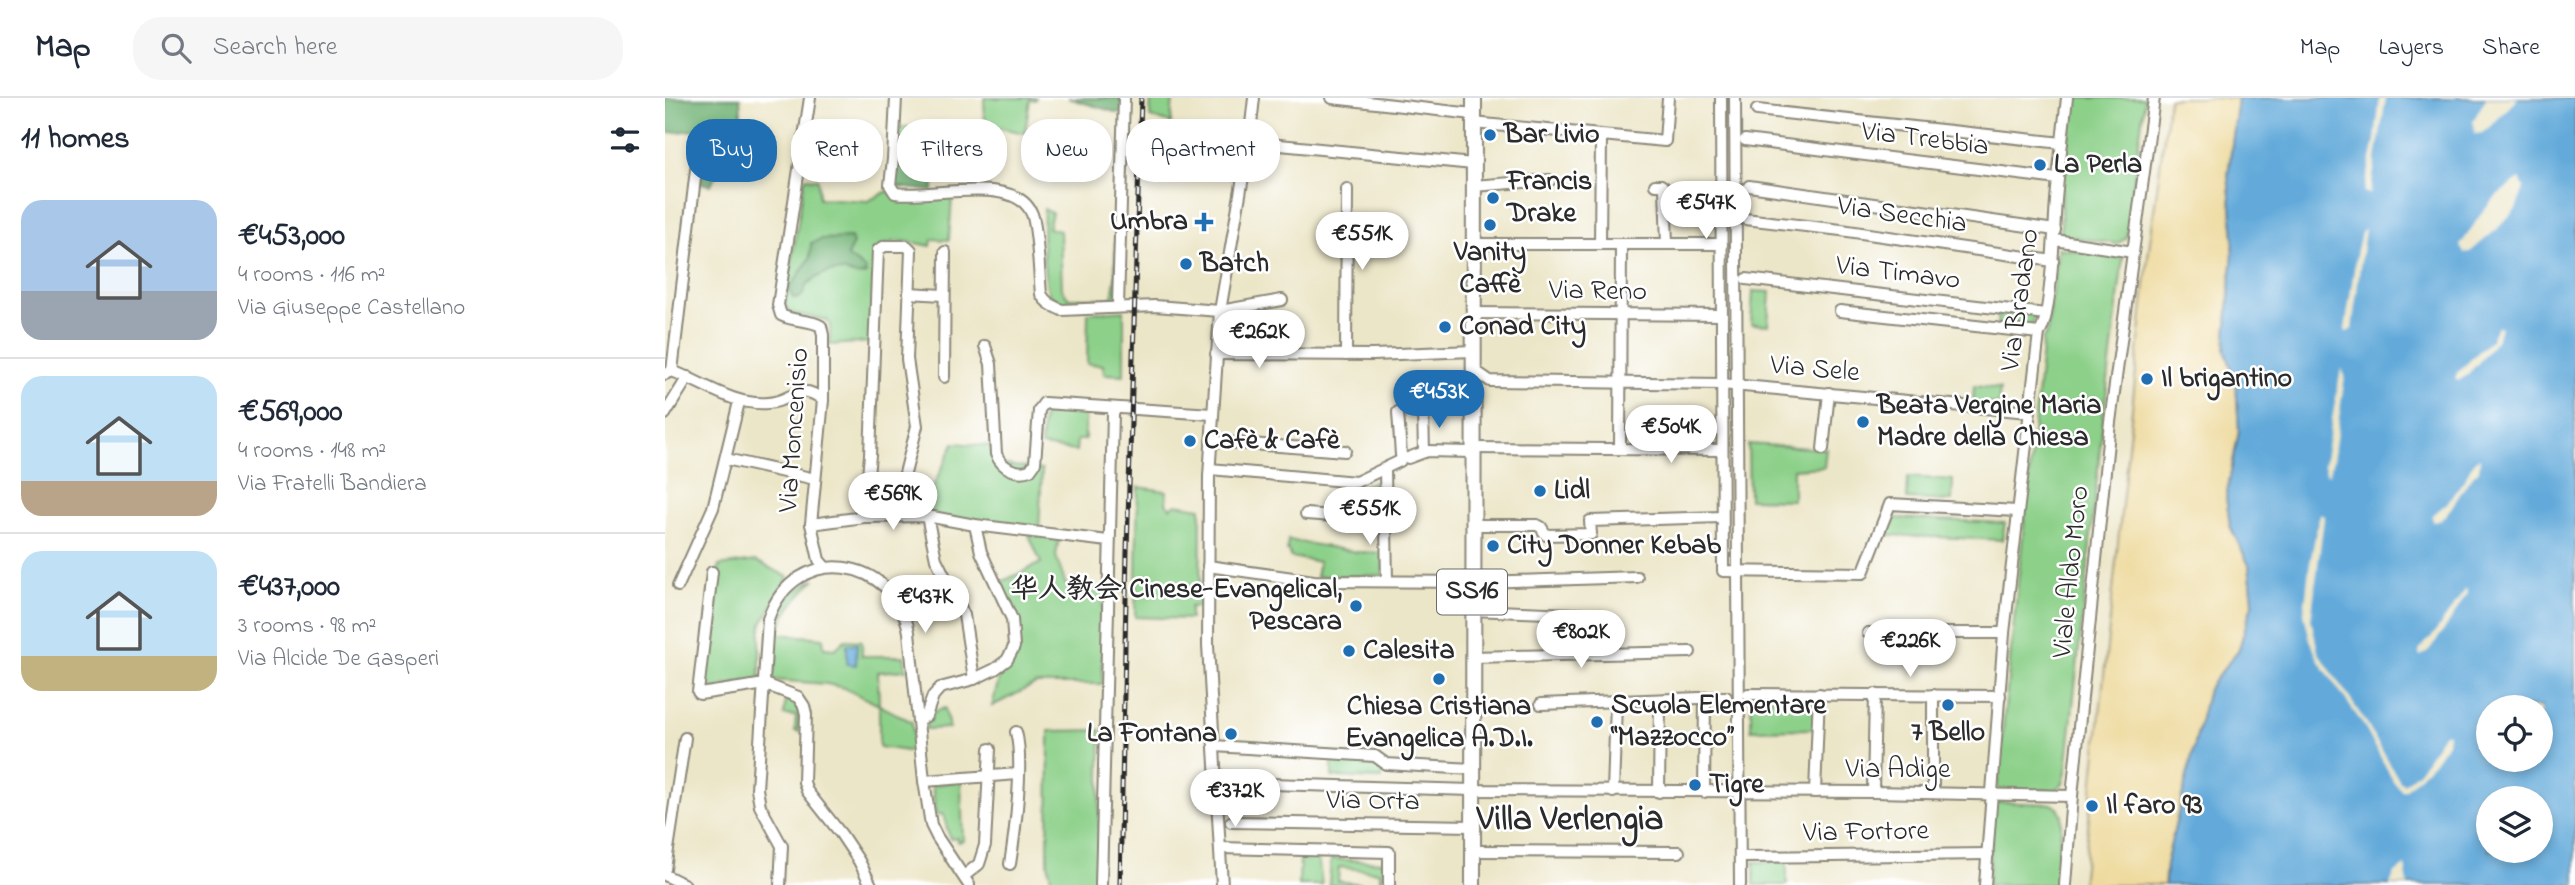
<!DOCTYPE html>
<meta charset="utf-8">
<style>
:root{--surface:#fff;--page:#f6f6f7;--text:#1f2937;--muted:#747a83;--line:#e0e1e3;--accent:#1f6fb2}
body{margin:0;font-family:"Indie Flower","LXGW WenKai TC",sans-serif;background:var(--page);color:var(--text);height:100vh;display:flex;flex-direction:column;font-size:26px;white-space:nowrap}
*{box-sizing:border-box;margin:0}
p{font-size:23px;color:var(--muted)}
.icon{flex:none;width:38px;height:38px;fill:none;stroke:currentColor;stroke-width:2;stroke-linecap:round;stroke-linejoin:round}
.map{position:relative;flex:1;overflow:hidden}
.panel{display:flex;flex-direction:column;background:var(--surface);width:665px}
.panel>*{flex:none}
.banner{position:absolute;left:21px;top:21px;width:665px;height:63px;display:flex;gap:14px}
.controls{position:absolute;left:1811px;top:597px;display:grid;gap:14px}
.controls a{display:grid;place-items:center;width:77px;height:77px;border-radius:50%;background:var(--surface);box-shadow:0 4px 10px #0003;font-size:35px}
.price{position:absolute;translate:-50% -60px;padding:0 16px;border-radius:24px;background:#fff;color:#222;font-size:23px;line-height:46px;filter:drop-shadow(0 2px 4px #0008)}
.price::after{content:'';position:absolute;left:50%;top:42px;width:21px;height:16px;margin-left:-10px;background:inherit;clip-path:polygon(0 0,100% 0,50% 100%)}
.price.selected{background:var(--accent);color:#fff}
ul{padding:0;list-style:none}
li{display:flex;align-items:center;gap:21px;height:175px;padding:0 21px}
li+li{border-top:2px solid var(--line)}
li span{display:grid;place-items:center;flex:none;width:196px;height:140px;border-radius:21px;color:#555}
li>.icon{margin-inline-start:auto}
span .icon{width:84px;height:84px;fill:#fffc;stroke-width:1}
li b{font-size:30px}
h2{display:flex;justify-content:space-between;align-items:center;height:84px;padding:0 21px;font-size:30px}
.chip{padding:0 24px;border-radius:28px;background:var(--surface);box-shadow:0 4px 10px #0003;font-size:24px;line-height:63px}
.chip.selected{background:var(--accent);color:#fff}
header{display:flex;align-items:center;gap:42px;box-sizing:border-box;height:98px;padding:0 35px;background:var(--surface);border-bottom:2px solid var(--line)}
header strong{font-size:33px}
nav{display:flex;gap:38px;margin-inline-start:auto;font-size:24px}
.search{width:490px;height:63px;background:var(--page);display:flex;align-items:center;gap:18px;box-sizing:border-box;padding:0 24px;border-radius:28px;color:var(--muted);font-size:26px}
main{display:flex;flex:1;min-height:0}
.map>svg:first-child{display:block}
.green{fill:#8cd089;stroke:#5c7e5a;stroke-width:2}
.forest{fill:#71b275;stroke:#4e6e50;stroke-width:2}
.sand{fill:#eeda9e;stroke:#8c8264;stroke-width:2}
.water{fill:#63aada;stroke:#476a82;stroke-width:2;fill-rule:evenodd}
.pier{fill:#ece6c8}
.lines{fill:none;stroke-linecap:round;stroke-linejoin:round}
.minor-casing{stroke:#8c887a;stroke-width:14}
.major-casing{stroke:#8c887a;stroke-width:18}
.minor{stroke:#fff;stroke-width:10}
.major{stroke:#fff;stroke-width:14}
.rail-casing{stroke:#2b2b2b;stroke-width:5}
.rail{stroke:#fff;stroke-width:2.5;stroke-dasharray:8;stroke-linecap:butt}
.poi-dot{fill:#1f6fb2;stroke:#fff;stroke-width:2.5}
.labels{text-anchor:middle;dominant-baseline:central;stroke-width:5;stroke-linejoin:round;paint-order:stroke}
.shield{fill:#fff;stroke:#6b6b6b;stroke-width:2}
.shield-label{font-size:26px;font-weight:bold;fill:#2b2b2b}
.poi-label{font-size:28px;font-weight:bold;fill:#2b2b2b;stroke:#fff;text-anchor:start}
.street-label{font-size:28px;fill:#2b2b2b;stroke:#fff}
.district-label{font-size:35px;font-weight:bold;fill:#2b2b2b;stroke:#fff}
</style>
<header>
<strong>Map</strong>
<div class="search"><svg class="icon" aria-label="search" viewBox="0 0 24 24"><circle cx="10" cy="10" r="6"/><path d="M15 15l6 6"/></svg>Search here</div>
<nav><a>Map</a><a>Layers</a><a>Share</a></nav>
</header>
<main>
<section class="panel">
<h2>11 homes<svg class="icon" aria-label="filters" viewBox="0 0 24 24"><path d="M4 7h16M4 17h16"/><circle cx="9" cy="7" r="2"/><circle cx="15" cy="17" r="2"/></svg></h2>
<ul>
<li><span style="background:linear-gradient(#a9c7e8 65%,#9aa5b1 0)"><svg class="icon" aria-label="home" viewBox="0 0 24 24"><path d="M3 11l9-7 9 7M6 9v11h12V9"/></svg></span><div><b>€453,000</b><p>4 rooms · 116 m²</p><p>Via Giuseppe Castellano</p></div></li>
<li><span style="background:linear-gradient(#bfe0f5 75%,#b9a48a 0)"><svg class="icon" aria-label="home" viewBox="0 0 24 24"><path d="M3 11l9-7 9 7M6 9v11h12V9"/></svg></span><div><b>€569,000</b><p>4 rooms · 148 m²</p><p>Via Fratelli Bandiera</p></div></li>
<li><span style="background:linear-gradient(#bfe0f5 75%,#c2b280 0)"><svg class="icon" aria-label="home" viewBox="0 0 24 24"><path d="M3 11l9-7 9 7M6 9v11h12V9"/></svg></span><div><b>€437,000</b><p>3 rooms · 98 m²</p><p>Via Alcide De Gasperi</p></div></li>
</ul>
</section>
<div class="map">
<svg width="1910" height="787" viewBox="0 0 1910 787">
<rect width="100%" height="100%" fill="#fff"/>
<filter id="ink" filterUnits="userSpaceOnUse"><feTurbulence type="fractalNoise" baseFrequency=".0143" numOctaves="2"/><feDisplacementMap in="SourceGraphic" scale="14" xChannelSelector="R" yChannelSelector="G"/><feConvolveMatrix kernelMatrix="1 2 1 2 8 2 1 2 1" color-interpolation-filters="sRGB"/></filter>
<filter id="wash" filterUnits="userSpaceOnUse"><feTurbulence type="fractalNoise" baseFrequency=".00686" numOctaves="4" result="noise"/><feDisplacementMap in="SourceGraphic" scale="28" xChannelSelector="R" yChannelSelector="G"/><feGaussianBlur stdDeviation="1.57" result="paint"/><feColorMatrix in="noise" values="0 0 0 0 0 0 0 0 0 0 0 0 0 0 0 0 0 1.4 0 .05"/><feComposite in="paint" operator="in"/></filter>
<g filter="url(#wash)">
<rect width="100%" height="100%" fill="#ece6c8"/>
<g class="green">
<path d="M319,0H371L370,2L365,1L360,35L320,27Z"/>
<path d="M486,0H508L506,25L485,19Z"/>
<path d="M1409,0H1480L1461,140L1452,146L1396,137L1397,84Z"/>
<path d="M232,29L271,31L269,71L233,66Z"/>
<path d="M140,80L153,81L154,100L203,103L223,93C241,107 265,101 287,99L284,142L267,141L266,148C244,144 229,138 210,152L206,244L165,247V228L162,222L125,215L120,206Z"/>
<path d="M454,100L452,202L447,206C431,208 407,214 392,207C375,199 378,129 379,111L387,115L383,130L395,133L397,191L404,200H447L450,181V101Z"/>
<path d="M1393,150L1458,160L1438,323L1401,674L1398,685L1391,692H1335L1332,689L1378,241L1382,234Z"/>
<path d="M1088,193L1105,194L1103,227L1086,226Z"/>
<path d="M459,212V277L439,276L438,267L422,266L423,215Z"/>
<path d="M1333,213L1369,217L1367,232L1332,227Z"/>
<path d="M1309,288L1335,291L1333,307L1308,304Z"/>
<path d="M382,309L420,310V342H412L411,353L376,348L378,316Z"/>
<path d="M289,345L326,348L334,366L377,372L374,433L256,415L257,402L266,393Z"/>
<path d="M1083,346L1161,351L1159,369L1128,371V402L1084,401Z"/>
<path d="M1243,379L1288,382L1287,403L1242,401Z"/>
<path d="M709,384L710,412L690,415L691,390Z"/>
<path d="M473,389L502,393L501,405L505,410L511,406L536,410L535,508L525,509V521L470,519Z"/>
<path d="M1230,420L1340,425L1337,442L1222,437Z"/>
<path d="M364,437L394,440L391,458L401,487L438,491L437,586H371L327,608L335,577L354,551V537L336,484L376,465Z"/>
<path d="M623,442L692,454L718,455V477L651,479L654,464L625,459V454L622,453Z"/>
<path d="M91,463L123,479L97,525L95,537V580L40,592L35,588L54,468Z"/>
<path d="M150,481C136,496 116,515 114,536L158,540L159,550L170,551L180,542L197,543V558H239L241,572L213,574L214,607L247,624L249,654L214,649V607L179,590L162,586L107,582L112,559L110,556L112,546L108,544C106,514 124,493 150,481Z"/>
<path d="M121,597C136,607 135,616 134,634L130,633L131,618L119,617Z"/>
<path d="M1149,600V631L1086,632V601Z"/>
<path d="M280,610L284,630L261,631V625L266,623L268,614Z"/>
<path d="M436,632L433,787H387L383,764L384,633Z"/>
<path d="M667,660L700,662L706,668H717V681L667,679Z"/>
<path d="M296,683L298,743L292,744V740L285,741L278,716L271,717L267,687Z"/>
<path d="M1329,704L1387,706L1394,711L1397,717L1391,787H1323Z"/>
<path d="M635,760H653L657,787H634Z"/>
<path d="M666,761L719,764L717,787H715V774L674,769L673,783L706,787H664Z"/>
<rect x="1089" y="764" width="33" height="23"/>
</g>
<g class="forest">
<path d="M0,0H75L77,32L71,53L54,69L46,87L35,85L43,31L0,35Z"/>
<path d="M403,0H456L458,14L453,15Z"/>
<path d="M233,66L269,71L268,93L234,89L230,85Z"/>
<path d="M186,140L188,146L182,158L200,171L201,176C193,179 191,177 184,175C166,169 154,177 141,187L139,195L134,200H128L124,191L145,160L146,145L157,141Z"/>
</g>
<path class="sand" d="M1504,0H1573L1563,77L1569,140L1560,251L1571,285L1574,333L1561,399L1565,428L1584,467L1588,503L1574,551L1543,591L1501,766L1499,787H1417L1483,159Z"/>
<g class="water">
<path d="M1573,0H1910V787H1500L1501,766L1543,591L1574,551L1588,503L1584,467L1565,428L1561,399L1574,333L1571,285L1560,251L1569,140L1563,77ZM1824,609H1876V662H1824ZM1824,700H1876V752H1824Z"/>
<path d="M182,546H192L191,567L182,566Z"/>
</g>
<g class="pier">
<path d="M1715,0H1721L1705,96L1699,94L1710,43Z"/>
<path d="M1821,0H1853L1828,26L1817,35L1810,36L1808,23Z"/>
<path d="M1855,81L1859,90L1851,111L1831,132L1805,154L1799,155L1795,148L1814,119L1832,97Z"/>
<path d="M1700,130L1687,231L1682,234L1680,232L1692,152L1696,135Z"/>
<path d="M1832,228L1836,229L1833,240L1815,263L1801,278L1793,283L1790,281L1792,275L1826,242Z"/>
<path d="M1676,271L1680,277L1668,362L1664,376L1661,377L1659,367Z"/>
<path d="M1815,360L1814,372L1804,382L1786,410L1776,422L1768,424L1767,418L1782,405L1799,382L1810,362Z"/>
<path d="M1654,417H1658L1659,420L1646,521L1653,554L1700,623L1735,684L1739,686L1754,673L1779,635H1783L1782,645L1771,661L1741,692L1737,693L1729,684L1699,628L1654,563L1645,542L1639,515L1644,471Z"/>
<path d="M1801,491L1802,494L1800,499L1780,531L1764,552L1756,558L1754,556L1755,551L1769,536Z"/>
<path d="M1740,768L1743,787H1725L1729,776Z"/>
</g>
</g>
<g filter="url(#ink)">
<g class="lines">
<defs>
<g id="minor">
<path d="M145,0L113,207L116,217C129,224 144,221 156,228L158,237V302L146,426L154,462L160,469"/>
<path d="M231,0L228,61L225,87L230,95C264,101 351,75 367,116C373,132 374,176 376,196C381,205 388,208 397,212L490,208L555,213L617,202"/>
<path d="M667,0L808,16"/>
<path d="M1056,0L1058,473L1198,475L1225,406L1352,413"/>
<path d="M1070,0L1075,787"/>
<path d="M1092,12L1397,45"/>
<path d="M808,25L1000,43L1003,0"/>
<path d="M1080,42L1393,81"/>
<path d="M584,44L808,66"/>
<path d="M488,69L578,77"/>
<path d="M990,87H996L1000,90L1002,146"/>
<path d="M808,88L885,82"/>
<path d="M1084,88L1390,132"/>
<path d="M1080,121L1176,132L1388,163"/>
<path d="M1390,142L1468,154"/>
<path d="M809,146H1057"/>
<path d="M935,146L936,39"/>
<path d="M1081,181L1381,216"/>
<path d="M244,195L278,197"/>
<path d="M453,208L459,0"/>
<path d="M1175,213L1374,235"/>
<path d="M808,215L1057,217"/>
<path d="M320,248L326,266L331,356C337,370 351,377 365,372L370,365L374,312L379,305L547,316"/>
<path d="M551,256L708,257L808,253"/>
<path d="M681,257L682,91"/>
<path d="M809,272L825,283L1056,286L1364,314"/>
<path d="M7,273L35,38"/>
<path d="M0,276L7,273C39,285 68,308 103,305C127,304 134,282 158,302"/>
<path d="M279,279L280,154"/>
<path d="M758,311L759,354"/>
<path d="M733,314L736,357"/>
<path d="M0,316L23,279"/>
<path d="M546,343L680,353"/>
<path d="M807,350L1057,352"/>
<path d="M955,351L956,146"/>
<path d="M1158,351L1164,295"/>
<path d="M743,360L762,353L807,354"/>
<path d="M61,361L150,381"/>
<path d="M545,371L691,384L735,363"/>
<path d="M720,371L722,483"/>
<path d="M641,416L682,419L721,413"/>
<path d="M262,418L271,461L299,517L309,581"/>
<path d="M199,419L205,357L213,152L220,148H242L246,152L242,261L252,328L229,419"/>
<path d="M146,426L199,419L262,418L310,427L443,443"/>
<path d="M808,427H872L876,429L881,437L926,436L925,423L1057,419"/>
<path d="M543,468L649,483L819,484L972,479"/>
<path d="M47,474L33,594L35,596L100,586L133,599L139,608L141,616L139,684L142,693L176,736L194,763L206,787"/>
<path d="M13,488L48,410L74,304"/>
<path d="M807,512L932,517"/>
<path d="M1203,535H1339"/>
<path d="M807,559L1025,554"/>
<path d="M1083,596L1335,598"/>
<path d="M876,606L1061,599"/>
<path d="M253,622L261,618L268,598L275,590L309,581L330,571L342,562L349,549L347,521L316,454L310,427"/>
<path d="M549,648L710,658L721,666L807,671"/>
<path d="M259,683L353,676"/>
<path d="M551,691L572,685L807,692L1208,694L1407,698"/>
<path d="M948,694L951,605"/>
<path d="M994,694L995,603"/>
<path d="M1039,694L1040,600"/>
<path d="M1150,694L1154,596"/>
<path d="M1208,694L1210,596"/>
<path d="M1268,695V597"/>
<path d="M566,724L808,728"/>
<path d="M555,750L724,754V787"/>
<path d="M808,753L1014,754"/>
<path d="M1079,759L1323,756"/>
<path d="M345,766C350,735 359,664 351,634"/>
<path d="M0,771L20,640"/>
<path d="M0,777L20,787"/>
<path d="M299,778L314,766L320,747L325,651"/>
<path d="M115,787L117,748L95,708L92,691L103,521C130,443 230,458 244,534L259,683L266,727L272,739L304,787"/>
<path d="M436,787L448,316L451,310"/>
<path d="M557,787L543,547L544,378L555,213L584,44L589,0"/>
<path d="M1320,787L1339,535L1374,235C1387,222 1389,125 1391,102C1394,68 1398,34 1402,0"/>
<path d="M1400,787L1407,698L1445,324L1489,0"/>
</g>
<path id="major" d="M808,787L809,0"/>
</defs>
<use href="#minor" class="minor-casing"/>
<use href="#major" class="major-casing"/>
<use href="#minor" class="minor"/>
<use href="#major" class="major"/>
<defs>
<path id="rail" d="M455,787L462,453L476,0"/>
</defs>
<use href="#rail" class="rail-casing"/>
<use href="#rail" class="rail"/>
</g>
</g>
<g class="poi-dot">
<circle cx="825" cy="37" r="7"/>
<circle cx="1375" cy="67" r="7"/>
<circle cx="828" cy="100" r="7"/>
<path d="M535.5 113.5h7v7h7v7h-7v7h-7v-7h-7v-7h7z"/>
<circle cx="825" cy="127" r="7"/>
<circle cx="521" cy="166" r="7"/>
<circle cx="780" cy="229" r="7"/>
<circle cx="1482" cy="281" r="7"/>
<circle cx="1198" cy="324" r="7"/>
<circle cx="525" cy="343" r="7"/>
<circle cx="875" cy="393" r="7"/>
<circle cx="828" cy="448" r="7"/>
<circle cx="691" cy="508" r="7"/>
<circle cx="684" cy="553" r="7"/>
<circle cx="774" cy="581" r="7"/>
<circle cx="1283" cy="607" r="7"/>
<circle cx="932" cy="624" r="7"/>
<circle cx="566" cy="636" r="7"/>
<circle cx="1030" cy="687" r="7"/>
<circle cx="1427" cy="708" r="7"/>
</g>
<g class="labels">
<rect class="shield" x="772" y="471.5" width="70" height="45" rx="5"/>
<g class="shield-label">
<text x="807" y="494">SS16</text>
</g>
<g class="poi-label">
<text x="839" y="37">Bar Livio</text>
<text x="1389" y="67">La Perla</text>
<text x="842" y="84">Francis<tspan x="842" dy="32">Drake</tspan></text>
<text x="523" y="124" text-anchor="end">Umbra</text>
<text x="825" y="155" text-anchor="middle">Vanity<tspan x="825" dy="32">Caffè</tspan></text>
<text x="535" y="166">Batch</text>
<text x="794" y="229">Conad City</text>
<text x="1496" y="281">Il brigantino</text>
<text x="1212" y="308">Beata Vergine Maria<tspan x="1212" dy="32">Madre della Chiesa</tspan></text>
<text x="539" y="343">Cafè &amp; Cafè</text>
<text x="889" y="393">Lidl</text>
<text x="842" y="448">City Donner Kebab</text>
<text x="677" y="492" text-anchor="end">华人教会 Cinese-Evangelical,<tspan x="677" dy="32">Pescara</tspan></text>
<text x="698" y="553">Calesita</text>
<text x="946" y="608">Scuola Elementare<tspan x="946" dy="32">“Mazzocco”</tspan></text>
<text x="774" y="609" text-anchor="middle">Chiesa Cristiana<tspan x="774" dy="32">Evangelica A.D.I.</tspan></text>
<text x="1283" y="635" text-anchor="middle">7 Bello</text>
<text x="552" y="636" text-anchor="end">La Fontana</text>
<text x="1044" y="687">Tigre</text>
<text x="1441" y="708">Il faro 93</text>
</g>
<g class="street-label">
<text transform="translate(1260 42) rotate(7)">Via Trebbia</text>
<text transform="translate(1237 118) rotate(8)">Via Secchia</text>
<text transform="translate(1233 176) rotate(7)">Via Timavo</text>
<text transform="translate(933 194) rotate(1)">Via Reno</text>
<text transform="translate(1356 202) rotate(-82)">Via Bradano</text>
<text transform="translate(1150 272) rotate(5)">Via Sele</text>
<text transform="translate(130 332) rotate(-86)">Via Moncenisio</text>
<text transform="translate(1407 474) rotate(-84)">Viale Aldo Moro</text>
<text x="1233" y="672">Via Adige</text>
<text transform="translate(708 704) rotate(1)">Via Orta</text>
<text transform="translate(1201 735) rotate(-1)">Via Fortore</text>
</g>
<g class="district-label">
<text x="905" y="722">Villa Verlengia</text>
</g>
</g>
</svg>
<div class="controls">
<a><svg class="icon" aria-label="locate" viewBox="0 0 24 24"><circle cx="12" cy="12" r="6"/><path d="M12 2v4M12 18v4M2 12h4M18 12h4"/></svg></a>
<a><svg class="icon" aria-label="layers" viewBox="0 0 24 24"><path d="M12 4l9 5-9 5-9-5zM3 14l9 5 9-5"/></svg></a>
</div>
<b class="price" style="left:1041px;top:143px">€547K</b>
<b class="price" style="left:697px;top:174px">€551K</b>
<b class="price" style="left:594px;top:272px">€262K</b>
<b class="price selected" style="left:774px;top:332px">€453K</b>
<b class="price" style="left:1006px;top:367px">€504K</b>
<b class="price" style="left:228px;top:434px">€569K</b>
<b class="price" style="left:705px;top:449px">€551K</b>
<b class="price" style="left:260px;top:537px">€437K</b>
<b class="price" style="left:916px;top:572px">€802K</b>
<b class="price" style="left:1245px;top:581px">€226K</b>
<b class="price" style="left:570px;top:731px">€372K</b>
<div class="banner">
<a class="chip selected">Buy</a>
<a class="chip">Rent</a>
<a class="chip">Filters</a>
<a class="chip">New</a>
<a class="chip">Apartment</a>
</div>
</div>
</main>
